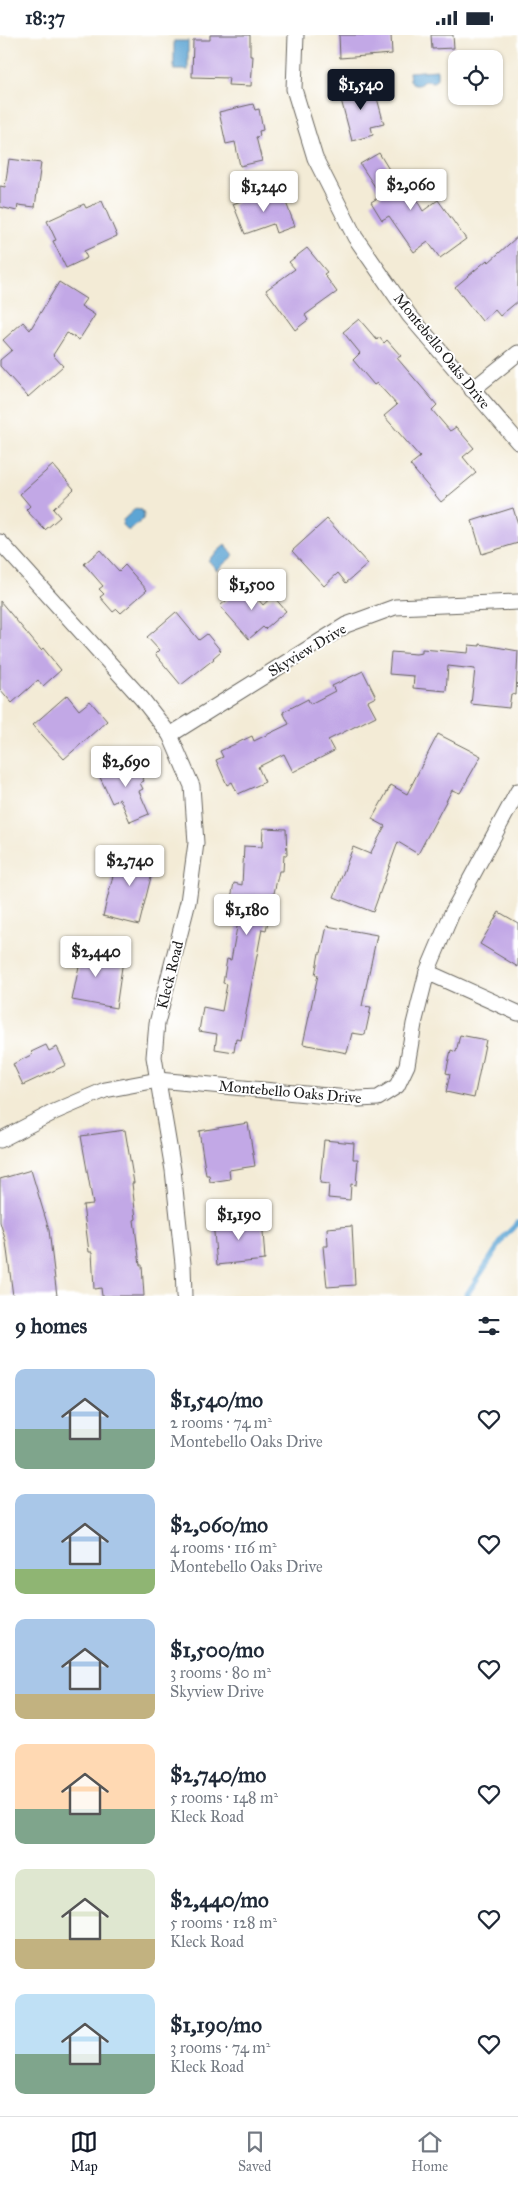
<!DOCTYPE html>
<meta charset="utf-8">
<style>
:root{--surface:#fff;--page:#f2f2f3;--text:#1f2937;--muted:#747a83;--line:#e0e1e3;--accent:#111827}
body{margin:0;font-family:"IM FELL Great Primer",serif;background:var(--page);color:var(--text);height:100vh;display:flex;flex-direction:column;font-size:19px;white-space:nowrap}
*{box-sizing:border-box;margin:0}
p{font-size:16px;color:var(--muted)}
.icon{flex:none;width:28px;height:28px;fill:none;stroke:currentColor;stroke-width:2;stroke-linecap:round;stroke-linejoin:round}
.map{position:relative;height:1261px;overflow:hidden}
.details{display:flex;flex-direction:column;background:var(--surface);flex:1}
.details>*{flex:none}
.buttons{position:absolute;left:448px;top:15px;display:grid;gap:10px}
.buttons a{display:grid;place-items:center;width:55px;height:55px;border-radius:10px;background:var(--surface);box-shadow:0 1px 4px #0004;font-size:25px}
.price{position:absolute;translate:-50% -42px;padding:0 11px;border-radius:5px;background:#fff;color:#222;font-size:16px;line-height:32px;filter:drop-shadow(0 1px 2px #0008)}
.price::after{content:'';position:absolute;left:50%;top:30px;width:15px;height:11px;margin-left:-8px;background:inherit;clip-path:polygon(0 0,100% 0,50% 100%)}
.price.current{background:var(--accent);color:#fff}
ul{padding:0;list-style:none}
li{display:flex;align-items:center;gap:15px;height:125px;padding:0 15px}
li span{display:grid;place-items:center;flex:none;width:140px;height:100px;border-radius:10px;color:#555}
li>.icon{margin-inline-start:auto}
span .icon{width:60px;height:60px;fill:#fffc;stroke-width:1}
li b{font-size:21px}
h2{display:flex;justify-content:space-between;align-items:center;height:60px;padding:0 15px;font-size:21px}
.status{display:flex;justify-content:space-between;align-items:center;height:35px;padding:0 25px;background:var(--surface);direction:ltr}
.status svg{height:14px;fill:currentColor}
.menu{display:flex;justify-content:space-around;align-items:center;height:70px;border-top:1px solid var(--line);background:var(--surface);font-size:14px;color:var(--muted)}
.menu a{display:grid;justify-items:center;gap:2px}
.menu .current{color:var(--accent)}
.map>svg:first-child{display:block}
.water{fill:#5da5d4;stroke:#3c6078}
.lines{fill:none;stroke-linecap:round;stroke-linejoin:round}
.stream{stroke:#5da5d4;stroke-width:5.5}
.building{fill:#c2a8e6}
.street-casing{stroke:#67645d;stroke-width:17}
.street{stroke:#fff;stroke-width:15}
.labels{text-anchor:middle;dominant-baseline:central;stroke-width:4;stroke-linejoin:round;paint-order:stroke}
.street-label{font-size:15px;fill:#1c1c1c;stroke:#fff}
</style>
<div class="status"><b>18:37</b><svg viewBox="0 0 49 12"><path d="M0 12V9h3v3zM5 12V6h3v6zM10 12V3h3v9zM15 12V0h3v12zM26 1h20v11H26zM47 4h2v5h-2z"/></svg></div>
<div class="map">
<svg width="518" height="1261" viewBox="0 0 518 1261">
<rect width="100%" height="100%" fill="#fff"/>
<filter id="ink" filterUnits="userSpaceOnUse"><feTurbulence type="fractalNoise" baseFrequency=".02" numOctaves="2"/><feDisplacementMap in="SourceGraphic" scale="10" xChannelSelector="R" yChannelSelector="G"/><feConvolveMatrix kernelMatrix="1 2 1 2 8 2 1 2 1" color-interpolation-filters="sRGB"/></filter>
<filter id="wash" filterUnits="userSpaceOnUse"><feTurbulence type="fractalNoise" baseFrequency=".0096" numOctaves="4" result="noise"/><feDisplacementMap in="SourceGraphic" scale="20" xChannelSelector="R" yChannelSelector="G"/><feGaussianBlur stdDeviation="1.12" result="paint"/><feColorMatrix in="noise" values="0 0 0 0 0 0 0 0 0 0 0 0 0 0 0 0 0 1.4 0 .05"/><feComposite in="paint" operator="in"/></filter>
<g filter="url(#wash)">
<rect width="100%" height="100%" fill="#f3ebd6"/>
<g class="water">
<rect x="174" y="6" width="14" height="29"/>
<path d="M437,35V43L434,47L424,46L419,50H414L410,45L409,37Z"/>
<path d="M135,474L142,475L144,480L143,484L131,495H127L122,490L123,485Z"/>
<path d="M225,510L234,520L217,535L208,525Z"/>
</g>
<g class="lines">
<path class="stream" d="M466,1261L505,1201L518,1188"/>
</g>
<g id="blocks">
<g class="building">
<path d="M210,0H250V21H253L251,51L228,50L229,43L192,42L193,5H210Z"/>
<path d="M339,0H391L392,19L340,23Z"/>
<path d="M431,0H453L454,13L432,14Z"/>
<path d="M373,48L384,89L371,92L373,100L352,106L339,57Z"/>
<path d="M253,69L255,75L259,74L263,95L259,96L260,101L256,102L262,126L240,131L235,107L226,109L219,77Z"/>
<path d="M379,118L393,141L400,136L423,176L438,165L466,204L440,223L428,207L414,217L389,181L382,185L371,167L381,161L360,129Z"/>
<path d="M9,124L41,128L35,172L18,170L17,176L0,172V151L5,152Z"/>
<path d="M274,153L280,167L285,165L295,191L276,198L273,189L245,199L233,169Z"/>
<path d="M102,166L117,201L84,216L87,223L66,233L53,206L56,205L47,186L84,169L86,173Z"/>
<path d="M518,201V266L500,281L495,275L482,286L455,252L487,225L489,227Z"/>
<path d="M307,213L327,237L324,239L337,257L305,280L308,285L295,295L266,255L295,234L289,227Z"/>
<path d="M59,247L86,264L81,271L95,280L79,305L67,298L53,320L63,331L28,362L0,331V325L12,315L3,305L23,287L30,295Z"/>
<path d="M359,284L377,305L379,302L384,308L387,305L401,321L397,323L437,370L432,375L450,396L456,392L474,413L463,422L476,438L441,467L410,430L420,422L384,381L397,370L377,348L374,350L353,325L360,318L343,297Z"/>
<path d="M53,430L74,454L53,474L60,482L45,495L26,475L30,471L20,459Z"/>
<path d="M513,473L518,489V508L482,519L472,486Z"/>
<path d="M327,484L368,529L346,548L338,538L324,551L292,516Z"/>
<path d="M100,515L119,536L125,530L147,555L121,578L117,574L113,577L100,562L104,559L99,554L103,551L84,529Z"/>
<path d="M245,549L263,570L273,561L286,576L265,594L263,592L249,604L220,571Z"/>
<path d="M0,566L41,615L43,613L61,635L43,651L38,645L12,668L0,654Z"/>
<path d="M176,577L199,605L207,599L221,616L213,623L214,624L181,650L155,619L159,615L147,602Z"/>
<path d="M480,609L518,616L516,660L511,659L509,673L471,669L475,634L448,631L446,656L413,653L414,641L389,639L391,617L416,619L422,618V614L468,618L469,610L480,611Z"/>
<path d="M363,636L376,662L368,666L376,681L328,705L334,716L293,737L284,719L258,732L265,747L238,759L232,747L227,750L216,725L223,722L220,716L252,701L254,706L289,689L283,677L308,664L310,669L335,656L332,651Z"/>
<path d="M67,660L79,675L90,666L107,686L64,724L33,690Z"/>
<path d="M438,699L481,721L460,758L452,755L418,819L398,807L373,877L334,862L353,812L370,819L385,791L372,784L391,750L407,759Z"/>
<path d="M128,725L131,730L135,728L144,746L140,748L143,754L139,756L149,779L130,787L120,764L112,768L98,738Z"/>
<path d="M263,793L286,794L287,820H284L283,836H279L272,867L275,868L272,882H269L266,895L262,894L241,1005L236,1004L234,1017L215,1014L217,999L199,996L203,972L222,976L227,949L223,948L227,924L231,925L240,876L229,873L234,848L242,850L244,811L262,812Z"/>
<path d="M120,813L156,822L139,890L103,881Z"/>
<path d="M499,877L518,888V932L480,909Z"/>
<path d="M327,891L377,900L362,971L371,972L365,1000L352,998L347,1018L303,1009L318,940H315L319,918H321Z"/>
<path d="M70,914L123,925L116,973L72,965L79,931L67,929Z"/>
<path d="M460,1000L486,1005L474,1063L446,1057L450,1039L446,1038L451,1015L456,1017Z"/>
<path d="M46,1010L49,1016L57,1012L66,1030L23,1050L13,1029L33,1019L31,1017Z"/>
<path d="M248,1088L255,1131L229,1135L230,1144L210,1147L209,1140H206L199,1096Z"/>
<path d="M125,1095L134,1148H132L136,1184L134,1185L140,1230H142L144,1261H102L101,1253L94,1254L92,1217H89L83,1170L93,1169L81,1101Z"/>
<path d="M324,1105L354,1108L353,1124H358L356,1150L351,1149L350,1165L328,1163L329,1149L320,1148Z"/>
<path d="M31,1135L49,1195L57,1261H13L6,1207L0,1187V1144Z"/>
<path d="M262,1182L265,1225L217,1230L213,1187Z"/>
<path d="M352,1191L355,1250L327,1252L323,1211H328L327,1193Z"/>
</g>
</g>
</g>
<g filter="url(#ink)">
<use href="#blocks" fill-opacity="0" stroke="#67645d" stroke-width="1"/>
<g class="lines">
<defs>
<g id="street">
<path d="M296,0L294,54L315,123L355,202L409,280L518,407"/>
<path d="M472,355L518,318"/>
<path d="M0,507L142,664L170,700L192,751L196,808L188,867L157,988L154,1022L173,1135L183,1229L184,1261"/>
<path d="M170,700L346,590L395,572L518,567"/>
<path d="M427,937L518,978"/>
<path d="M0,1105L54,1077L105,1055L158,1045L359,1064L378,1063L397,1051L407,1030L414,989L427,937L452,878L518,756"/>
</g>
</defs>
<use href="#street" class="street-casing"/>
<use href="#street" class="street"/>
</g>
</g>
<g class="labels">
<g class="street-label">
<text transform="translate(442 316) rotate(51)">Montebello Oaks Drive</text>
<text transform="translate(307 615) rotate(-31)">Skyview Drive</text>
<text transform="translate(170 940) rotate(-76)">Kleck Road</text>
<text transform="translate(290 1057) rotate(5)">Montebello Oaks Drive</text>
</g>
</g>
</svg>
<div class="buttons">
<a><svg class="icon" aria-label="locate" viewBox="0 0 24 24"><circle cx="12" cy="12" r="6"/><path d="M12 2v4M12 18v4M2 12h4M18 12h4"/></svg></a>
</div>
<b class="price current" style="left:361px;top:76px">$1,540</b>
<b class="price" style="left:411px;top:176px">$2,060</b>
<b class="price" style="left:264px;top:178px">$1,240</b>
<b class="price" style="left:252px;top:576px">$1,500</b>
<b class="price" style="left:126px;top:753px">$2,690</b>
<b class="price" style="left:130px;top:852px">$2,740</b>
<b class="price" style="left:247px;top:901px">$1,180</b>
<b class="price" style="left:96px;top:943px">$2,440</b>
<b class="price" style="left:239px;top:1206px">$1,190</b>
</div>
<section class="details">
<h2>9 homes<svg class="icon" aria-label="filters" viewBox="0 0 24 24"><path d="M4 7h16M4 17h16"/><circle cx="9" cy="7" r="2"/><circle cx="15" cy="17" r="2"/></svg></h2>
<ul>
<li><span style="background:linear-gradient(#a9c7e8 60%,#7fa58c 0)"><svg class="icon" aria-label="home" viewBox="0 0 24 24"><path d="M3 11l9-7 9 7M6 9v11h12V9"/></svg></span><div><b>$1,540/mo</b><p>2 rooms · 74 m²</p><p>Montebello Oaks Drive</p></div><svg class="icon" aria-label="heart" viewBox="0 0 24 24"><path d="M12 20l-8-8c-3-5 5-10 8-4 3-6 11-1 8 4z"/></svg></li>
<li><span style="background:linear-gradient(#a9c7e8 75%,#8fb573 0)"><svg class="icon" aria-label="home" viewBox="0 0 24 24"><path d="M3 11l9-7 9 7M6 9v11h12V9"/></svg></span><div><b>$2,060/mo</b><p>4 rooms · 116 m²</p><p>Montebello Oaks Drive</p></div><svg class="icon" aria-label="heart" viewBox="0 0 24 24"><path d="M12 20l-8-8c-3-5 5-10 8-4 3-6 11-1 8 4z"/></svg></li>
<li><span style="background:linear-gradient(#a9c7e8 75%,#c2b280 0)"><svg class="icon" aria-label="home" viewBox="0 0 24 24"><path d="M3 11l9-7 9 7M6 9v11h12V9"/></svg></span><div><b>$1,500/mo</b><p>3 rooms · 80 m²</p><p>Skyview Drive</p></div><svg class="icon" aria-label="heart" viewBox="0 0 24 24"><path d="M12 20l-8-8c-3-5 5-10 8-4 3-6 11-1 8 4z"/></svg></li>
<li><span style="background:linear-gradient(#ffd9b3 65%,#7fa58c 0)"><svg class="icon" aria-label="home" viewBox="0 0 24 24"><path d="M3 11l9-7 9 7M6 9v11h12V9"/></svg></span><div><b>$2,740/mo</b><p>5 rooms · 148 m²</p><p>Kleck Road</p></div><svg class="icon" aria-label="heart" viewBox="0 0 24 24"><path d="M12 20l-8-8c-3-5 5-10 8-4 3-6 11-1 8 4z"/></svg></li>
<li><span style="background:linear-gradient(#dfe7d0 70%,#c2b280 0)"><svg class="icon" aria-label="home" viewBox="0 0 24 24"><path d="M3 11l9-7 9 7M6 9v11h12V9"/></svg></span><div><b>$2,440/mo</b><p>5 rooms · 128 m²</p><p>Kleck Road</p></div><svg class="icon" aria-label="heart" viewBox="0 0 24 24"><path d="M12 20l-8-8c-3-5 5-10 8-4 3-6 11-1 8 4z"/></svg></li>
<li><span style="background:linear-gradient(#bfe0f5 60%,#7fa58c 0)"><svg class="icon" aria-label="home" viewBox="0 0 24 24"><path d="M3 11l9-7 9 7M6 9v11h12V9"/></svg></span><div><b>$1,190/mo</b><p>3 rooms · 74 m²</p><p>Kleck Road</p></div><svg class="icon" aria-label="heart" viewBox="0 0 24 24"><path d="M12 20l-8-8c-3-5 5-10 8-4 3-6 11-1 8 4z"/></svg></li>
</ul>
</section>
<nav class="menu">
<a class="current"><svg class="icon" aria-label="map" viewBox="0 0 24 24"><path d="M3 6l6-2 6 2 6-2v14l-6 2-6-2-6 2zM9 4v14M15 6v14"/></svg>Map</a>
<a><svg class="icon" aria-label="saved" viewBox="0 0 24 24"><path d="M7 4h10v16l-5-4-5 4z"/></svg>Saved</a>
<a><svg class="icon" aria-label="home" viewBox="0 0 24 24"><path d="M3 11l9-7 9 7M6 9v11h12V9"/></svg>Home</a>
</nav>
